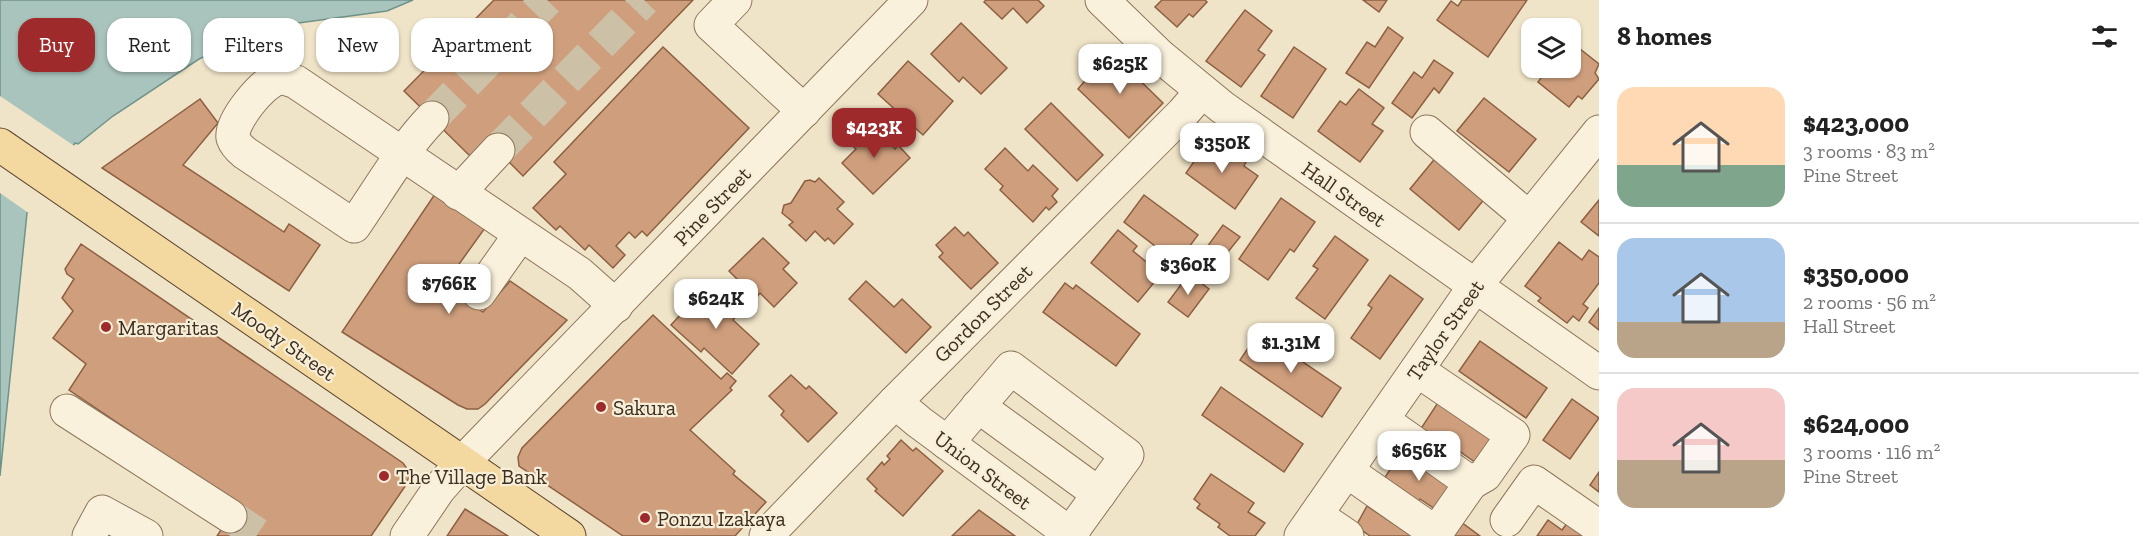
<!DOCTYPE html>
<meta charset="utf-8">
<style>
:root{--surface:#fff;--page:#f6f6f6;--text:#222;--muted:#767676;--line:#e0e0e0;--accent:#9e2a2b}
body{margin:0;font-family:"Zilla Slab",serif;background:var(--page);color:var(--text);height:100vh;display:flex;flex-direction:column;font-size:22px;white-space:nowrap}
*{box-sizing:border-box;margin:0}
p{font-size:20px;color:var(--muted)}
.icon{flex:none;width:33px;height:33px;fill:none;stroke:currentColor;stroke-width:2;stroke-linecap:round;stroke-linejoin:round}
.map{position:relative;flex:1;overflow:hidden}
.drawer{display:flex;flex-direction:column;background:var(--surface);width:540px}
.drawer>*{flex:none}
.guide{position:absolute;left:18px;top:18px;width:570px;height:54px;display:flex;gap:12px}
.tools{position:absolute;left:1521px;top:18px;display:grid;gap:12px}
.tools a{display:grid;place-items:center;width:60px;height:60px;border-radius:12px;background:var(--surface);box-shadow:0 2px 4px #0004;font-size:30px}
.price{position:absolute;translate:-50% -51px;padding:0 14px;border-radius:12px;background:#fff;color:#222;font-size:20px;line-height:39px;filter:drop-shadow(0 2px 3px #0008)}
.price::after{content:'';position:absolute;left:50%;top:36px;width:18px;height:14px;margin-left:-9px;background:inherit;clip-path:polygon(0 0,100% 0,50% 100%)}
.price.current{background:var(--accent);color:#fff}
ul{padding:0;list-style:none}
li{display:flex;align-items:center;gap:18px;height:150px;padding:0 18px}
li+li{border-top:2px solid var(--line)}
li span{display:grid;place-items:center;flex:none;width:168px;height:120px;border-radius:18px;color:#555}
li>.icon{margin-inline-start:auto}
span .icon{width:72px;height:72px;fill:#fffc;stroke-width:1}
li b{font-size:26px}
h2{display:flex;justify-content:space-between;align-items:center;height:72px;padding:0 18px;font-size:26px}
.chip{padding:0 21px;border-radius:18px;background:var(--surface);box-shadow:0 2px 4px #0004;font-size:21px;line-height:54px}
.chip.current{background:var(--accent);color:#fff}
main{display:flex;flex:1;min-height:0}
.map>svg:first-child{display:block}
.water{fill:#a9c4bc;stroke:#6f938a;stroke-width:1.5}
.pier{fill:#f0e4c8}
.building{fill:#cf9f7d;stroke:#8d5f41;stroke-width:1.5}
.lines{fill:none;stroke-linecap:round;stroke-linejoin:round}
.minor-tunnel{stroke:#ccc0a6;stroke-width:33;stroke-dasharray:33 16;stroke-linecap:butt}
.minor-casing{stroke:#8d765c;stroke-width:35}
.major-casing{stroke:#5b4430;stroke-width:35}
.minor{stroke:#faf1dc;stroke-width:33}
.major{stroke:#f3d9a0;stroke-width:33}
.poi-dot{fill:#9e2a2b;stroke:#f7eed8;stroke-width:2}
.labels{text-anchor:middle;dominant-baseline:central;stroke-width:4.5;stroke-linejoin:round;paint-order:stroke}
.street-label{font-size:21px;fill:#3d2e20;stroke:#f7eed8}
.poi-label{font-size:21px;fill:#3d2e20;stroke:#f7eed8;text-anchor:start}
</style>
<main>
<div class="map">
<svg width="1599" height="536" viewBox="0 0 1599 536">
<rect width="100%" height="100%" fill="#f0e4c8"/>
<path class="water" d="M0,0H413L387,11L291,24L223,48L199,59L113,116L78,144L75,143L27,213L0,476Z"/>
<path class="pier" d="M0,96L76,147L30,214L0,193Z"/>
<g class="building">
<path d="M494,0H693L523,176L487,140L471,157L404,91Z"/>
<path d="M986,0H1038L1044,6L1027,23L1013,8L1002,19L984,2Z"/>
<path d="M1162,0H1205L1207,2L1193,17L1189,14L1177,27L1155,7Z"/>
<path d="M1363,0H1387L1379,12Z"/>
<path d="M1462,0H1527L1488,57L1437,20L1451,1L1458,6Z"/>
<path d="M1245,10L1272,31L1258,50L1265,55L1241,87L1206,61Z"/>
<path d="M961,23L1007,68L981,94L963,77L959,82L931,54Z"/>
<path d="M1388,27L1403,38L1369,88L1346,73L1367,42L1375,47Z"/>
<path d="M1570,41L1599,64L1595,73L1599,79L1582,99L1578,96L1569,107L1538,82L1543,75L1534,68H1570Z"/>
<path d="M663,47L749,128L647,236L642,231L635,238L629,232L616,246L625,255L613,268L589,245L585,250L560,226L556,230L533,208L566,174L554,162Z"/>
<path d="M1294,47L1326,69L1293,118L1261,96Z"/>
<path d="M1110,51L1163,103L1129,138L1078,89Z"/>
<path d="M1434,60L1453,73L1439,93L1434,88L1412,118L1392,103L1414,72L1422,78Z"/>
<path d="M908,61L953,101L923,135L878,94Z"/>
<path d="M1359,89L1384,108L1372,124L1383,131L1360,162L1318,131L1340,101L1346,105Z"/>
<path d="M1484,98L1536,139L1509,172L1457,131Z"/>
<path d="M200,99L218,123L183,165L284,232L289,224L320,245L289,291L102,168Z"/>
<path d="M1051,103L1103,155L1077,181L1025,129Z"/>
<path d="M869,123L895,149L898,145L910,158L873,194L842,163L856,149L849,143Z"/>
<path d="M1209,140L1223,151L1226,148L1246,162L1244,166L1258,176L1235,209L1186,173Z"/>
<path d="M1005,148L1028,171L1033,165L1058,189L1052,196L1057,202L1049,210L1046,207L1033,222L1000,190L1003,186L985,169Z"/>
<path d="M1437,156L1486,197L1459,230L1410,189Z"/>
<path d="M819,178L844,202L837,209L853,224L834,244L828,238L825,241L815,231L806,241L789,225L793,222L782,213L784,205L791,203L805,181L810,180L815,182Z"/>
<path d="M435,194L485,228L444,285L483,312L510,281L567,320L485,404L478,409H467L458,405L342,332Z"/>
<path d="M1144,195L1198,235L1177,263L1124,222Z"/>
<path d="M1281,198L1315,222L1294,252L1290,249L1268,280L1239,259Z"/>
<path d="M1599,200V236L1581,222Z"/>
<path d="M1223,225L1240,237L1219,263L1204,251Z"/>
<path d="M955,227L964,236L968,232L998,263L971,289L939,257L943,253L936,245Z"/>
<path d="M1118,230L1137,246L1133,251L1161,274L1138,302L1091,263Z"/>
<path d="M1335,236L1368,260L1325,319L1296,298L1318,269L1313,266Z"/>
<path d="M763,238L789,263L783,269L797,283L774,307L760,293L756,298L729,271Z"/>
<path d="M1559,242L1582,260L1589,250L1599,257V283L1583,304L1588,308L1579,321L1573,316L1567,323L1538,301L1541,298L1525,286Z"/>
<path d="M81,244L403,463L408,470L409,477L406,485L371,536H217L238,504L69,390L86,364L53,338L73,311L62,298L74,279L67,274L65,269Z"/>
<path d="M1189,274L1209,289L1188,317L1168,302Z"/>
<path d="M1390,275L1423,299L1380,359L1351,338L1372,308L1368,305Z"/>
<path d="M866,281L894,307L902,299L931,327L906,353L849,299Z"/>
<path d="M1065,283L1073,289L1076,285L1140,334L1116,366L1043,312Z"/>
<path d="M709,284L728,302L726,304L737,315L733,320L759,344L732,374L704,348L701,352L671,325Z"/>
<path d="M1599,308V330L1589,322Z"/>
<path d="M653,315L721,379L727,373L736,381L730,388L732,390L690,430L735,471L733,474L766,502L735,536H623L519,466L518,457L522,448Z"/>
<path d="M1259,332L1341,388L1322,417L1240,360Z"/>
<path d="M1480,341L1547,388L1526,418L1459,371Z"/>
<path d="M791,375L806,389L809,386L837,413L808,442L781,415L784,411L769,396Z"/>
<path d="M1221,387L1303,444L1284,472L1202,415Z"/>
<path d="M1441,398L1499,443L1482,467L1456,449L1453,453L1420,430Z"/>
<path d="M1572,399L1599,418L1570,459L1543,440Z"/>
<path d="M901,440L913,451L916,448L943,471L903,516L875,491L877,489L867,479L882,462L884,465L890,459L887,456Z"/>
<path d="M1405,448L1456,489L1441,513L1420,499L1418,503L1383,480Z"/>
<path d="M1599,472V492L1590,485Z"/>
<path d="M1211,474L1254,503L1248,512L1265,523L1255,536H1230L1218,527L1220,524L1197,508L1200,504L1194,499Z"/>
<path d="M1367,506L1412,536H1370L1356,526Z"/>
<path d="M465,509L508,536H447Z"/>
<path d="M979,510L1015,536H952Z"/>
<path d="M1457,519L1480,536H1445Z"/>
<path d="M1548,520L1562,530L1568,522L1589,536H1537Z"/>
</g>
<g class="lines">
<g class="minor-tunnel">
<path d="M432,118L547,0"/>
<path d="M498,150L644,0"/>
<path d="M230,516L260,536"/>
</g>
<defs>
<g id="minor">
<path d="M735,0L711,25L804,111"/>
<path d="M1102,0L1160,56L1222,107L1599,373"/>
<path d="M432,118C402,149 379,190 354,226L245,153C240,149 235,144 233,138C230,122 263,82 277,79C284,77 290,80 296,82L580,274L616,306"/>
<path d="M1427,132L1529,218"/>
<path d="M458,193L498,150"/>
<path d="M479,293L520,235"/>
<path d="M1417,370L1513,435L1485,475L1471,483"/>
<path d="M895,402L919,422L1073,536"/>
<path d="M978,406L1099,494"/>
<path d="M67,411L230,516"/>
<path d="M947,443L1011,368L1127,455L1070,534"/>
<path d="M1347,471L1436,533L1471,483L1382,420"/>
<path d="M1316,515L1347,536"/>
<path d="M1507,520L1534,482L1599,527"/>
<path d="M89,536L102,512L146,536"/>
<path d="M407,536L439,489L462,463L911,0"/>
<path d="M766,536L895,402L1183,113L1202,91"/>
<path d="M1301,536L1475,286L1599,132"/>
</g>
<path id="major" d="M0,145L569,536"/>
</defs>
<use href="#minor" class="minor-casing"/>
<use href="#major" class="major-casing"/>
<use href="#minor" class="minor"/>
<use href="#major" class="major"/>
</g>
<g class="poi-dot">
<circle cx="106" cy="327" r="6"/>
<circle cx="601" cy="407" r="6"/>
<circle cx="384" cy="476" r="6"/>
<circle cx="645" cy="518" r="6"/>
</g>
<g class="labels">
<g class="street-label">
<text transform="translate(1344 194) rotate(35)">Hall Street</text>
<text transform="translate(712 206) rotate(-46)">Pine Street</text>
<text transform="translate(983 313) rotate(-45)">Gordon Street</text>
<text transform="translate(1445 330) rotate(-55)">Taylor Street</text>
<text transform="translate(284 341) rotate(35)">Moody Street</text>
<text transform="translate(983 470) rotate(37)">Union Street</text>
</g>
<g class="poi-label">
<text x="118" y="327">Margaritas</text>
<text x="613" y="407">Sakura</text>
<text x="396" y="476">The Village Bank</text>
<text x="657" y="518">Ponzu Izakaya</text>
</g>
</g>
</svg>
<div class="tools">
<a><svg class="icon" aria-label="layers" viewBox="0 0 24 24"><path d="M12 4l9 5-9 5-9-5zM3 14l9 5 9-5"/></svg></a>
</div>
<b class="price" style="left:1120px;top:95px">$625K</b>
<b class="price current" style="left:874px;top:159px">$423K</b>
<b class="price" style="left:1222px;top:174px">$350K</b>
<b class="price" style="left:1188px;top:296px">$360K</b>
<b class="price" style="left:449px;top:315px">$766K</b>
<b class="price" style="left:716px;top:330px">$624K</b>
<b class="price" style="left:1291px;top:374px">$1.31M</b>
<b class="price" style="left:1419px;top:482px">$656K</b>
<div class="guide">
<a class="chip current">Buy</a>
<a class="chip">Rent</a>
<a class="chip">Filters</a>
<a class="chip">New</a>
<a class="chip">Apartment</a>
</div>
</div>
<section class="drawer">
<h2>8 homes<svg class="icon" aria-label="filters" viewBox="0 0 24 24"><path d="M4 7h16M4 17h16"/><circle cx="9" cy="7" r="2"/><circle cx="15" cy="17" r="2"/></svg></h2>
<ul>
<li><span style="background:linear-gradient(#ffd9b3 65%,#7fa58c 0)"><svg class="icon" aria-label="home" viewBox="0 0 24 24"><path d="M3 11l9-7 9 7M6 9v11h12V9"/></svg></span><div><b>$423,000</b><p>3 rooms · 83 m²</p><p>Pine Street</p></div></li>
<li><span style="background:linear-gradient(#a9c7e8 70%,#b9a48a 0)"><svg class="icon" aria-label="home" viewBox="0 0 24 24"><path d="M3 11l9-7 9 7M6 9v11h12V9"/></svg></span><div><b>$350,000</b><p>2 rooms · 56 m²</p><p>Hall Street</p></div></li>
<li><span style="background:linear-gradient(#f6c9c9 60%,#b9a48a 0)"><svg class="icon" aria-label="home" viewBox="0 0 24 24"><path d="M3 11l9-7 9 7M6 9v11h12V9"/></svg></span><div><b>$624,000</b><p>3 rooms · 116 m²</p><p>Pine Street</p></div></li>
</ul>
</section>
</main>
